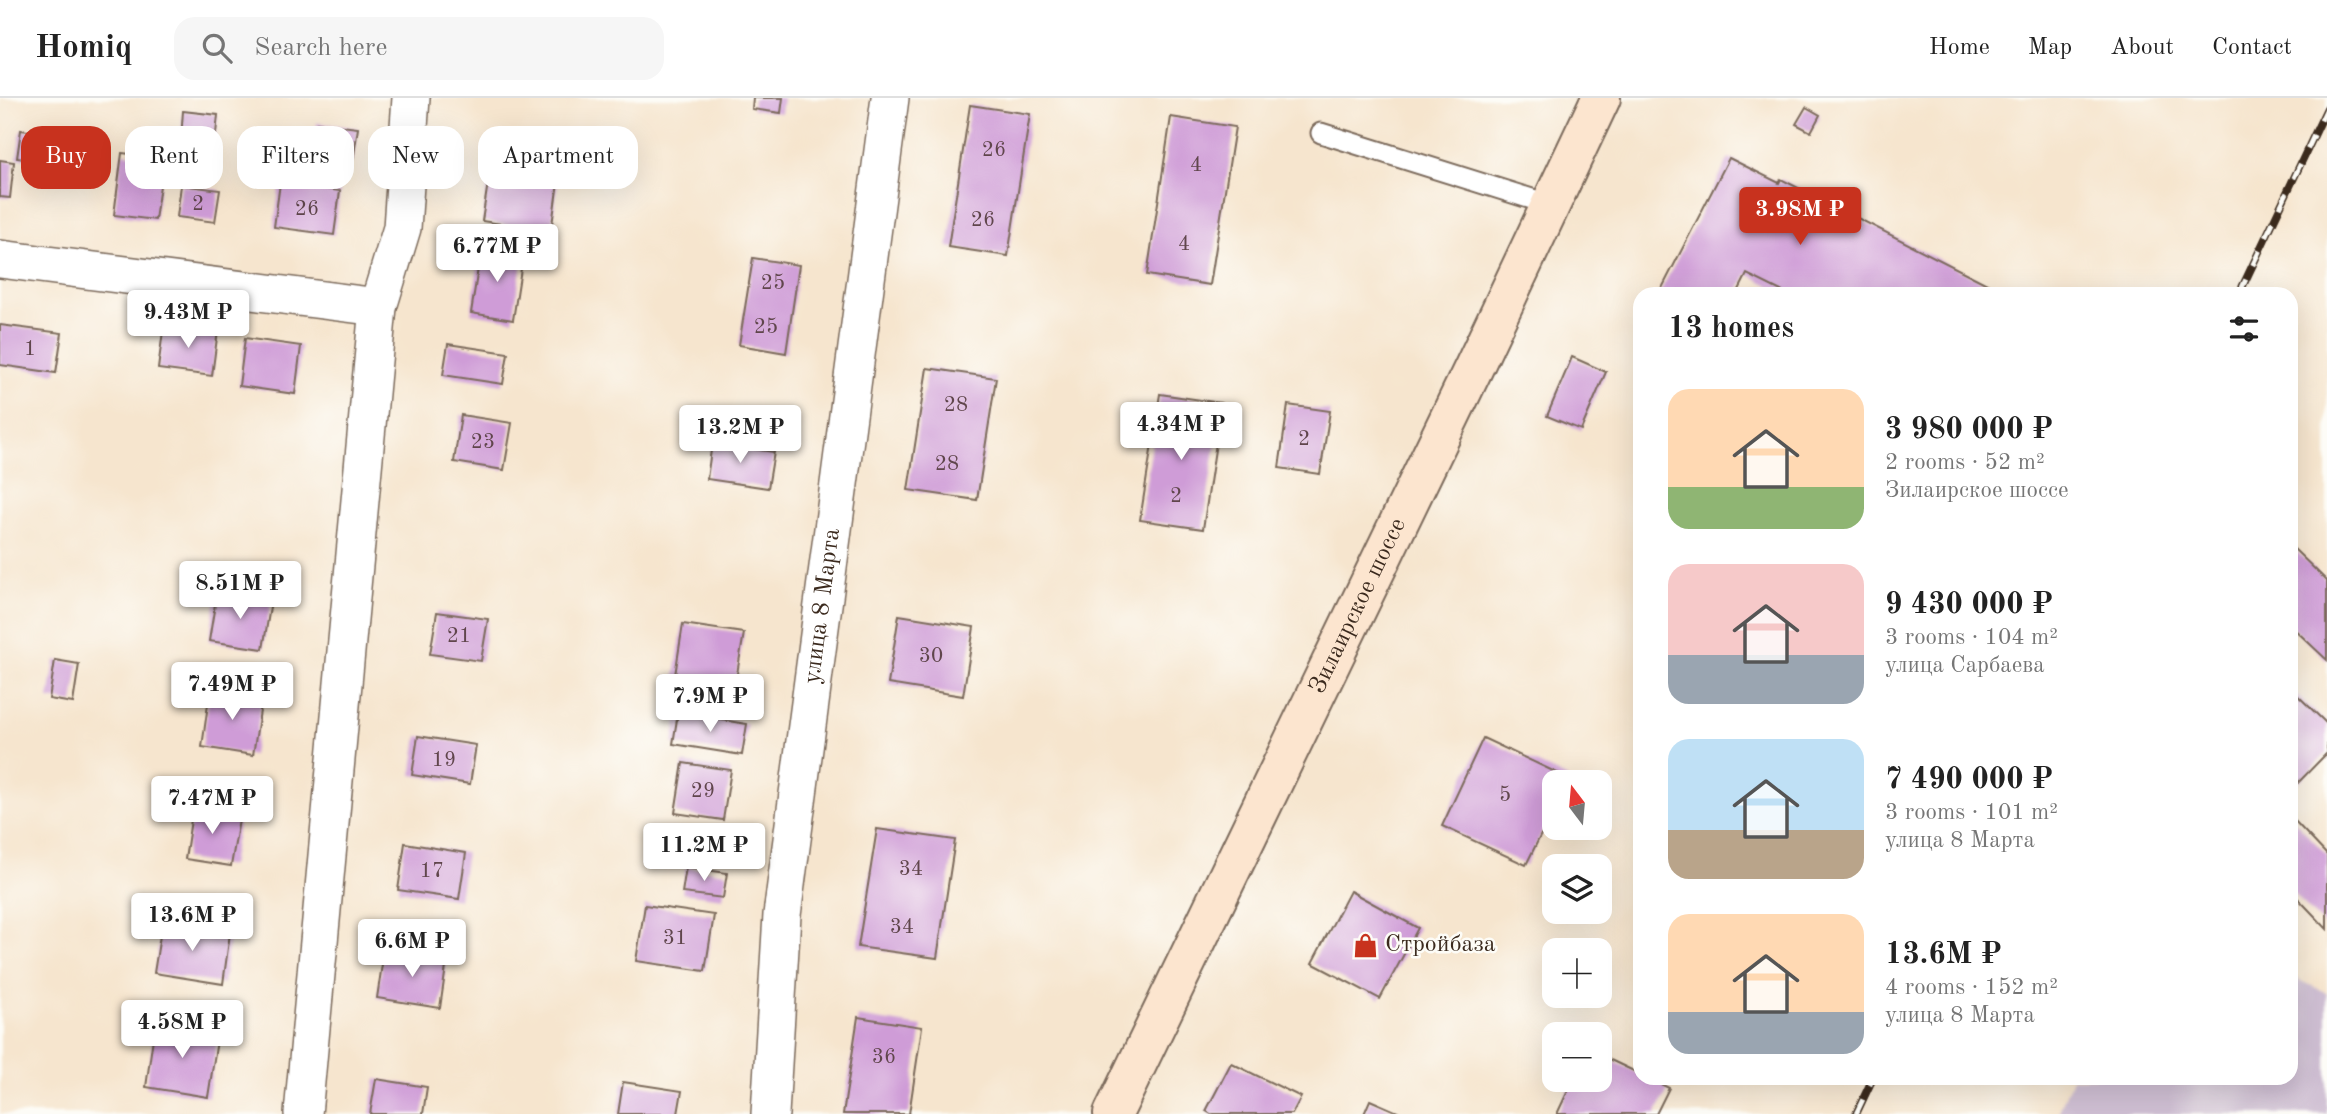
<!DOCTYPE html>
<meta charset="utf-8">
<style>
:root{--surface:#fff;--page:#f6f6f6;--text:#222;--muted:#767676;--line:#e0e0e0;--accent:#c8321e}
body{margin:0;font-family:"Old Standard TT",serif;background:var(--page);color:var(--text);height:100vh;display:flex;flex-direction:column;font-size:26px;white-space:nowrap}
*{box-sizing:border-box;margin:0}
p{font-size:23px;color:var(--muted)}
.icon{flex:none;width:38px;height:38px;fill:none;stroke:currentColor;stroke-width:2;stroke-linecap:round;stroke-linejoin:round}
.map{position:relative;flex:1;overflow:hidden}
.panel{position:absolute;left:1633px;top:189px;width:665px;height:798px;display:flex;flex-direction:column;background:var(--surface);border-radius:21px;box-shadow:0 7px 28px #0002}
.panel>*{flex:none}
.guide{position:absolute;left:21px;top:28px;width:665px;height:63px;display:flex;gap:14px}
.needle{width:46px;rotate:344deg}
.buttons{position:absolute;left:1542px;top:672px;display:grid;gap:14px}
.buttons a{display:grid;place-items:center;width:70px;height:70px;border-radius:14px;background:var(--surface);box-shadow:0 7px 28px #0002;font-size:35px}
.price{position:absolute;translate:-50% -60px;padding:0 16px;border-radius:7px;background:#fff;color:#222;font-size:23px;line-height:46px;filter:drop-shadow(0 2px 4px #0008)}
.price::after{content:'';position:absolute;left:50%;top:42px;width:21px;height:16px;margin-left:-10px;background:inherit;clip-path:polygon(0 0,100% 0,50% 100%)}
.price.current{background:var(--accent);color:#fff}
ul{padding:0;list-style:none}
li{display:flex;align-items:center;gap:21px;height:175px;padding:0 35px}
li span{display:grid;place-items:center;flex:none;width:196px;height:140px;border-radius:21px;color:#555}
li>.icon{margin-inline-start:auto}
span .icon{width:84px;height:84px;fill:#fffc;stroke-width:1}
li b{font-size:30px}
h2{display:flex;justify-content:space-between;align-items:center;height:84px;padding:0 35px;font-size:30px}
.chip{padding:0 24px;border-radius:21px;background:var(--surface);box-shadow:0 7px 28px #0002;font-size:24px;line-height:63px}
.chip.current{background:var(--accent);color:#fff}
header{display:flex;align-items:center;gap:42px;box-sizing:border-box;height:98px;padding:0 35px;background:var(--surface);border-bottom:2px solid var(--line)}
header strong{font-size:33px}
nav{display:flex;gap:38px;margin-inline-start:auto;font-size:24px}
.search{width:490px;height:63px;background:var(--page);display:flex;align-items:center;gap:18px;box-sizing:border-box;padding:0 24px;border-radius:21px;color:var(--muted);font-size:26px}
.map>svg:first-child{display:block}
.industrial{fill:#cebed2}
.building{fill:#cf9cd7}
.lines{fill:none;stroke-linecap:round;stroke-linejoin:round}
.lane-casing{stroke:#7c6b5c;stroke-width:23}
.street-casing{stroke:#7c6b5c;stroke-width:40}
.secondary-casing{stroke:#7c6b5c;stroke-width:42}
.lane{stroke:#fff;stroke-width:19}
.street{stroke:#fff;stroke-width:37}
.secondary{stroke:#fce5cf;stroke-width:38}
.rail-casing{stroke:#3b2a1e;stroke-width:8}
.rail{stroke:#fdfcf7;stroke-width:5;stroke-dasharray:16;stroke-linecap:butt}
.labels{text-anchor:middle;dominant-baseline:central;stroke-width:5;stroke-linejoin:round;paint-order:stroke}
.number-label{font-size:21px;fill:#60464c}
.street-label{font-size:24px;fill:#3b2a1e;stroke:#fdfcf7}
.poi-label{font-size:24px;fill:#3b2a1e;stroke:#fdfcf7;text-anchor:start}
</style>
<header>
<strong>Homiq</strong>
<div class="search"><svg class="icon" aria-label="search" viewBox="0 0 24 24"><circle cx="10" cy="10" r="6"/><path d="M15 15l6 6"/></svg>Search here</div>
<nav><a>Home</a><a>Map</a><a>About</a><a>Contact</a></nav>
</header>
<div class="map">
<svg width="2327" height="1016" viewBox="0 0 2327 1016">
<rect width="100%" height="100%" fill="#fdfcf7"/>
<filter id="ink" filterUnits="userSpaceOnUse"><feTurbulence type="fractalNoise" baseFrequency=".0143" numOctaves="2"/><feDisplacementMap in="SourceGraphic" scale="14" xChannelSelector="R" yChannelSelector="G"/><feConvolveMatrix kernelMatrix="1 2 1 2 8 2 1 2 1" color-interpolation-filters="sRGB"/></filter>
<filter id="wash" filterUnits="userSpaceOnUse"><feTurbulence type="fractalNoise" baseFrequency=".00686" numOctaves="4" result="noise"/><feDisplacementMap in="SourceGraphic" scale="28" xChannelSelector="R" yChannelSelector="G"/><feGaussianBlur stdDeviation="1.57" result="paint"/><feColorMatrix in="noise" values="0 0 0 0 0 0 0 0 0 0 0 0 0 0 0 0 0 1.4 0 .05"/><feComposite in="paint" operator="in"/></filter>
<g filter="url(#wash)">
<rect width="100%" height="100%" fill="#f6e5ce"/>
<path class="industrial" d="M2291,878L2327,895V1016H2058L2072,980H2291Z"/>
<g id="blocks">
<g class="building">
<path d="M753,0H783L781,15L752,11Z"/>
<path d="M970,7L1030,16L1008,158L948,149Z"/>
<path d="M1806,9L1820,17L1811,34L1796,26Z"/>
<path d="M183,13L218,17L215,45L181,41Z"/>
<path d="M1171,19L1235,29L1210,187L1147,177Z"/>
<path d="M317,25L358,30L353,63L313,57Z"/>
<path d="M21,32L49,36L45,64L17,60Z"/>
<path d="M122,55L164,60L155,122L114,117Z"/>
<path d="M492,59L560,70L551,134L482,123Z"/>
<path d="M1729,60L1779,85L1781,81L1995,190L1992,196H1787L1747,176L1737,196H1659Z"/>
<path d="M0,62L14,64L10,100L0,99Z"/>
<path d="M295,69L321,72L318,90L340,93L334,137L274,129L280,85L293,87Z"/>
<path d="M181,87L220,92L215,124L177,119Z"/>
<path d="M481,151L523,158L513,222L471,215Z"/>
<path d="M753,160L799,167L786,255L739,247Z"/>
<path d="M164,225L218,232L212,278L158,271Z"/>
<path d="M0,227L62,235L56,275L0,267Z"/>
<path d="M245,240L301,248L295,296L239,288Z"/>
<path d="M448,246L508,255L503,286L443,277Z"/>
<path d="M1572,259L1606,274L1581,332L1547,318Z"/>
<path d="M927,270L996,280L977,402L908,392Z"/>
<path d="M1160,296L1222,305L1203,431L1140,422Z"/>
<path d="M1288,307L1330,313L1320,376L1279,370Z"/>
<path d="M461,317L512,325L504,372L454,364Z"/>
<path d="M712,345L774,354L768,390L707,381Z"/>
<path d="M2291,448L2327,483V562L2291,528Z"/>
<path d="M217,494L271,503L263,551L209,543Z"/>
<path d="M437,514L488,521L481,563L430,556Z"/>
<path d="M899,517L974,529L963,598L888,586Z"/>
<path d="M683,526L744,535L733,599L673,590Z"/>
<path d="M55,562L79,566L73,605L49,601Z"/>
<path d="M2291,591L2327,626V655L2291,692Z"/>
<path d="M210,592L262,600L253,657L202,649Z"/>
<path d="M678,615L747,626L742,657L673,646Z"/>
<path d="M418,638L476,647L470,686L412,677Z"/>
<path d="M1483,640L1568,680L1566,684H1554V710L1526,767L1442,728Z"/>
<path d="M683,665L731,672L723,722L675,715Z"/>
<path d="M193,709L240,716L231,768L185,761Z"/>
<path d="M2291,719L2327,757V831L2291,793Z"/>
<path d="M877,731L955,742L937,860L858,849Z"/>
<path d="M405,745L466,755L459,801L398,792Z"/>
<path d="M686,769L727,775L723,800L682,795Z"/>
<path d="M1350,793L1418,830L1380,901L1312,865Z"/>
<path d="M645,807L714,817L705,873L636,863Z"/>
<path d="M162,825L230,835L223,886L154,875Z"/>
<path d="M384,853L447,862L440,910L377,900Z"/>
<path d="M858,919L922,929L909,1016H843Z"/>
<path d="M155,926L218,936L208,999L146,989Z"/>
<path d="M1600,957L1640,976V980H1648L1669,990L1656,1016H1557L1573,982H1600Z"/>
<path d="M1231,965L1301,999L1292,1016H1211L1206,1013Z"/>
<path d="M376,981L427,989L423,1016H370Z"/>
<path d="M623,984L682,993L678,1016H618Z"/>
<path d="M1370,1002L1402,1016H1364Z"/>
</g>
</g>
</g>
<g filter="url(#ink)">
<use href="#blocks" fill-opacity="0" stroke="#7c6b5c" stroke-width="2"/>
<g class="lines">
<defs>
<path id="lane" d="M1321,35L1551,107"/>
<g id="street">
<path d="M0,161L378,209"/>
<path d="M303,1016L378,209L402,130L411,0"/>
<path id="s1" d="M770,1016L782,817L890,0"/>
</g>
<g id="secondary">
<path id="s2" d="M1113,1016L1474,269L1601,0"/>
</g>
</defs>
<use href="#lane" class="lane-casing"/>
<use href="#street" class="street-casing"/>
<use href="#secondary" class="secondary-casing"/>
<use href="#lane" class="lane"/>
<use href="#street" class="street"/>
<use href="#secondary" class="secondary"/>
<defs>
<g id="rail">
<path d="M2239,196L2327,10"/>
<path d="M1856,1016L1873,980"/>
</g>
</defs>
<use href="#rail" class="rail-casing"/>
<use href="#rail" class="rail"/>
</g>
</g>
<defs>
<symbol id="shop-bare" viewBox="-9 -9 18 18"><path d="M-5-2.5h2.3a2.7 3.5 0 0 1 5.4 0H5L5.5 6h-11ZM-1.5-2.5h3a1.5 2.3 0 0 0-3 0Z" fill="#c8321e" stroke="#fdfcf7" stroke-width="2.5" paint-order="stroke"/></symbol>
</defs>
<g fill-rule="evenodd">
<use href="#shop-bare" x="1348" y="830" width="35" height="35"/>
</g>
<g class="labels">
<g class="number-label">
<text x="994" y="52">26</text>
<text x="1196" y="67">4</text>
<text x="198" y="106">2</text>
<text x="307" y="111">26</text>
<text x="983" y="122">26</text>
<text x="1184" y="146">4</text>
<text x="773" y="185">25</text>
<text x="766" y="229">25</text>
<text x="30" y="251">1</text>
<text x="956" y="307">28</text>
<text x="1304" y="341">2</text>
<text x="483" y="344">23</text>
<text x="947" y="366">28</text>
<text x="1176" y="398">2</text>
<text x="459" y="538">21</text>
<text x="931" y="558">30</text>
<text x="444" y="662">19</text>
<text x="703" y="693">29</text>
<text x="1505" y="697">5</text>
<text x="911" y="771">34</text>
<text x="432" y="773">17</text>
<text x="902" y="829">34</text>
<text x="675" y="840">31</text>
<text x="884" y="959">36</text>
</g>
<g class="street-label">
<text stroke="none"><textPath href="#s1" startOffset="511">улица 8 Марта</textPath></text>
<text stroke="none"><textPath href="#s2" startOffset="564">Зилаирское шоссе</textPath></text>
</g>
<g class="poi-label">
<text x="1385" y="847">Стройбаза</text>
</g>
</g>
</svg>
<div class="buttons">
<a><svg class="needle" viewBox="-14 -14 28 28"><path d="M0-13l5 13h-10z" fill="#e53935"/><path d="M0 13l5-13h-10z" fill="#767676"/></svg></a>
<a><svg class="icon" aria-label="layers" viewBox="0 0 24 24"><path d="M12 4l9 5-9 5-9-5zM3 14l9 5 9-5"/></svg></a>
<a>+</a>
<a>−</a>
</div>
<b class="price current" style="left:1800px;top:149px">3.98M ₽</b>
<b class="price" style="left:497px;top:186px">6.77M ₽</b>
<b class="price" style="left:188px;top:252px">9.43M ₽</b>
<b class="price" style="left:1181px;top:364px">4.34M ₽</b>
<b class="price" style="left:740px;top:367px">13.2M ₽</b>
<b class="price" style="left:240px;top:523px">8.51M ₽</b>
<b class="price" style="left:232px;top:624px">7.49M ₽</b>
<b class="price" style="left:710px;top:636px">7.9M ₽</b>
<b class="price" style="left:212px;top:738px">7.47M ₽</b>
<b class="price" style="left:704px;top:785px">11.2M ₽</b>
<b class="price" style="left:192px;top:855px">13.6M ₽</b>
<b class="price" style="left:412px;top:881px">6.6M ₽</b>
<b class="price" style="left:182px;top:962px">4.58M ₽</b>
<div class="guide">
<a class="chip current">Buy</a>
<a class="chip">Rent</a>
<a class="chip">Filters</a>
<a class="chip">New</a>
<a class="chip">Apartment</a>
</div>
<section class="panel">
<h2>13 homes<svg class="icon" aria-label="filters" viewBox="0 0 24 24"><path d="M4 7h16M4 17h16"/><circle cx="9" cy="7" r="2"/><circle cx="15" cy="17" r="2"/></svg></h2>
<ul>
<li><span style="background:linear-gradient(#ffd9b3 70%,#8fb573 0)"><svg class="icon" aria-label="home" viewBox="0 0 24 24"><path d="M3 11l9-7 9 7M6 9v11h12V9"/></svg></span><div><b>3 980 000 ₽</b><p>2 rooms · 52 m²</p><p>Зилаирское шоссе</p></div></li>
<li><span style="background:linear-gradient(#f6c9c9 65%,#9aa5b1 0)"><svg class="icon" aria-label="home" viewBox="0 0 24 24"><path d="M3 11l9-7 9 7M6 9v11h12V9"/></svg></span><div><b>9 430 000 ₽</b><p>3 rooms · 104 m²</p><p>улица Сарбаева</p></div></li>
<li><span style="background:linear-gradient(#bfe0f5 65%,#b9a48a 0)"><svg class="icon" aria-label="home" viewBox="0 0 24 24"><path d="M3 11l9-7 9 7M6 9v11h12V9"/></svg></span><div><b>7 490 000 ₽</b><p>3 rooms · 101 m²</p><p>улица 8 Марта</p></div></li>
<li><span style="background:linear-gradient(#ffd9b3 70%,#9aa5b1 0)"><svg class="icon" aria-label="home" viewBox="0 0 24 24"><path d="M3 11l9-7 9 7M6 9v11h12V9"/></svg></span><div><b>13.6M ₽</b><p>4 rooms · 152 m²</p><p>улица 8 Марта</p></div></li>
</ul>
</section>
</div>
